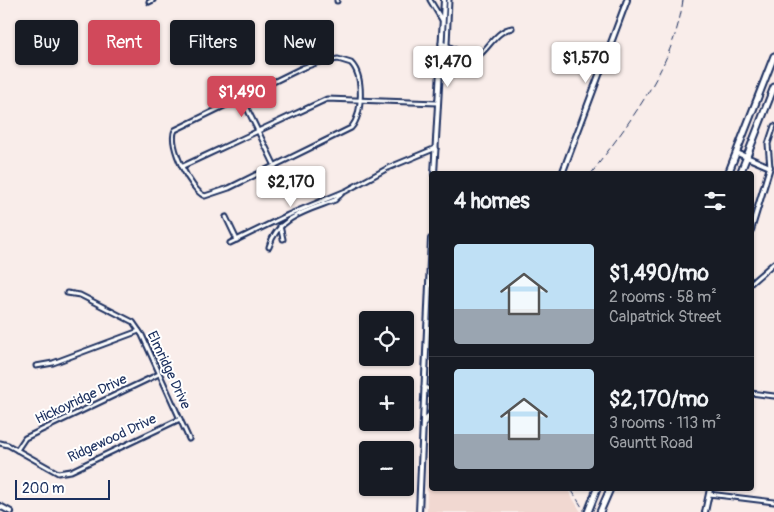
<!DOCTYPE html>
<meta charset="utf-8">
<style>
:root{--surface:#171b24;--page:#242831;--text:#f1f3f6;--muted:#9ea1a6;--line:#363941;--accent:#d1495b}
body{margin:0;font-family:Pangolin,sans-serif;background:var(--page);color:var(--text);height:100vh;display:flex;flex-direction:column;font-size:19px;white-space:nowrap}
*{box-sizing:border-box;margin:0}
p{font-size:16px;color:var(--muted)}
.icon{flex:none;width:28px;height:28px;fill:none;stroke:currentColor;stroke-width:2;stroke-linecap:round;stroke-linejoin:round}
.map{position:relative;flex:1;overflow:hidden}
.details{position:absolute;left:429px;top:171px;width:325px;height:320px;display:flex;flex-direction:column;background:var(--surface);border-radius:5px;box-shadow:0 1px 4px #0004}
.details>*{flex:none}
.banner{position:absolute;left:15px;top:20px;width:339px;height:45px;display:flex;gap:10px}
.controls{position:absolute;left:359px;top:311px;display:grid;gap:10px}
.controls a{display:grid;place-items:center;width:55px;height:55px;border-radius:5px;background:var(--surface);box-shadow:0 1px 4px #0004;font-size:25px}
.scale{position:absolute;left:15px;bottom:12px;width:95px;box-sizing:border-box;padding-left:5px;border:2px solid #1b2f5e;border-top:0;font-size:14px;line-height:18px;white-space:nowrap;color:#1b2f5e;-webkit-text-stroke:4px #fff;paint-order:stroke}
.price{position:absolute;translate:-50% -42px;padding:0 11px;border-radius:5px;background:#fff;color:#222;font-size:16px;line-height:32px;filter:drop-shadow(0 1px 2px #0008)}
.price::after{content:'';position:absolute;left:50%;top:30px;width:15px;height:11px;margin-left:-8px;background:inherit;clip-path:polygon(0 0,100% 0,50% 100%)}
.price.on{background:var(--accent);color:#fff}
ul{padding:0;list-style:none}
li{display:flex;align-items:center;gap:15px;height:125px;padding:0 25px}
li+li{border-top:1px solid var(--line)}
li span{display:grid;place-items:center;flex:none;width:140px;height:100px;border-radius:5px;color:#555}
li>.icon{margin-inline-start:auto}
span .icon{width:60px;height:60px;fill:#fffc;stroke-width:1}
li b{font-size:21px}
h2{display:flex;justify-content:space-between;align-items:center;height:60px;padding:0 25px;font-size:21px}
.chip{padding:0 18px;border-radius:5px;background:var(--surface);box-shadow:0 1px 4px #0004;font-size:18px;line-height:45px}
.chip.on{background:var(--accent);color:#fff}
.map>svg:first-child{display:block}
.built{fill:#f1d8d1}
.lines{fill:none;stroke-linecap:round;stroke-linejoin:round}
.minor-casing{stroke:#1b2f5e;stroke-width:7}
.tertiary-casing{stroke:#1b2f5e;stroke-width:8}
.secondary-casing{stroke:#1b2f5e;stroke-width:8}
.trunk-casing{stroke:#1b2f5e;stroke-width:9}
.minor{stroke:#fff;stroke-width:3}
.tertiary{stroke:#fff;stroke-width:4}
.secondary{stroke:#fff;stroke-width:4}
.trunk{stroke:#fff;stroke-width:5}
.rail{stroke:#1b2f5e;stroke-width:1;stroke-dasharray:8 4;stroke-linecap:butt}
.labels{text-anchor:middle;dominant-baseline:central;stroke-width:4;stroke-linejoin:round;paint-order:stroke}
.street-label{font-size:14px;fill:#1b2f5e;stroke:#fff}
</style>
<div class="map">
<svg width="774" height="512" viewBox="0 0 774 512">
<rect width="100%" height="100%" fill="#f9edea"/>
<filter id="ink" filterUnits="userSpaceOnUse"><feTurbulence type="fractalNoise" baseFrequency=".02" numOctaves="2"/><feDisplacementMap in="SourceGraphic" scale="10" xChannelSelector="R" yChannelSelector="G"/><feConvolveMatrix kernelMatrix="1 2 1 2 8 2 1 2 1" color-interpolation-filters="sRGB"/></filter>
<g filter="url(#ink)">
<path class="built" d="M431,420V489H567L581,512H427L428,426Z"/>
<g class="lines">
<defs>
<g id="minor">
<path d="M337,0V1"/>
<path d="M430,0L442,20"/>
<path d="M149,2L153,0"/>
<path d="M441,43C451,46 459,53 470,57C484,61 492,31 512,28"/>
<path d="M447,44L449,0"/>
<path d="M338,59L351,63C364,76 363,114 351,128L229,188L205,196C191,191 167,144 175,130L302,68L319,62Z"/>
<path d="M242,98L275,166"/>
<path d="M183,166L327,99L438,103"/>
<path d="M770,167L768,144L774,126"/>
<path d="M226,217L237,240"/>
<path d="M280,226L283,239"/>
<path d="M230,243L288,215L346,191L388,168L436,148"/>
<path d="M269,247C277,217 309,210 335,200L341,194"/>
<path d="M751,283L774,263"/>
<path d="M67,293L80,295L133,322L142,335L189,439"/>
<path d="M36,366L53,363L139,331"/>
<path d="M424,387L431,390"/>
<path d="M751,393L774,396"/>
<path d="M0,443L8,445L58,473L71,471L180,419"/>
<path d="M17,450L25,438L159,374"/>
<path d="M709,494L774,502"/>
</g>
<g id="tertiary">
<path d="M737,153L770,167L751,230"/>
<path d="M562,174L627,0"/>
<path d="M423,424L431,413"/>
<path d="M0,506L11,512"/>
<path d="M705,512L710,489"/>
</g>
<g id="secondary">
<path d="M434,174L444,0"/>
<path d="M419,512L431,239"/>
</g>
<g id="trunk">
<path d="M728,174L774,56"/>
<path d="M740,174L774,87"/>
<path d="M588,512L597,489"/>
<path d="M600,512L610,489"/>
</g>
</defs>
<use href="#minor" class="minor-casing"/>
<use href="#tertiary" class="tertiary-casing"/>
<use href="#secondary" class="secondary-casing"/>
<use href="#trunk" class="trunk-casing"/>
<use href="#minor" class="minor"/>
<use href="#tertiary" class="tertiary"/>
<use href="#secondary" class="secondary"/>
<use href="#trunk" class="trunk"/>
<g class="rail">
<path d="M591,174C630,121 674,67 683,0"/>
<path d="M571,489L585,512"/>
</g>
</g>
</g>
<g class="labels">
<g class="street-label">
<text transform="translate(169 370) rotate(65)">Elmridge Drive</text>
<text transform="translate(81 399) rotate(-25)">Hickoyridge Drive</text>
<text transform="translate(112 438) rotate(-25)">Ridgewood Drive</text>
</g>
</g>
</svg>
<div class="controls">
<a><svg class="icon" aria-label="locate" viewBox="0 0 24 24"><circle cx="12" cy="12" r="6"/><path d="M12 2v4M12 18v4M2 12h4M18 12h4"/></svg></a>
<a>+</a>
<a>−</a>
</div>
<div class="scale">200 m</div>
<b class="price" style="left:586px;top:84px">$1,570</b>
<b class="price" style="left:448px;top:88px">$1,470</b>
<b class="price on" style="left:242px;top:118px">$1,490</b>
<b class="price" style="left:291px;top:208px">$2,170</b>
<div class="banner">
<a class="chip">Buy</a>
<a class="chip on">Rent</a>
<a class="chip">Filters</a>
<a class="chip">New</a>
</div>
<section class="details">
<h2>4 homes<svg class="icon" aria-label="filters" viewBox="0 0 24 24"><path d="M4 7h16M4 17h16"/><circle cx="9" cy="7" r="2"/><circle cx="15" cy="17" r="2"/></svg></h2>
<ul>
<li><span style="background:linear-gradient(#bfe0f5 65%,#9aa5b1 0)"><svg class="icon" aria-label="home" viewBox="0 0 24 24"><path d="M3 11l9-7 9 7M6 9v11h12V9"/></svg></span><div><b>$1,490/mo</b><p>2 rooms · 58 m²</p><p>Calpatrick Street</p></div></li>
<li><span style="background:linear-gradient(#bfe0f5 65%,#9aa5b1 0)"><svg class="icon" aria-label="home" viewBox="0 0 24 24"><path d="M3 11l9-7 9 7M6 9v11h12V9"/></svg></span><div><b>$2,170/mo</b><p>3 rooms · 113 m²</p><p>Gauntt Road</p></div></li>
</ul>
</section>
</div>
